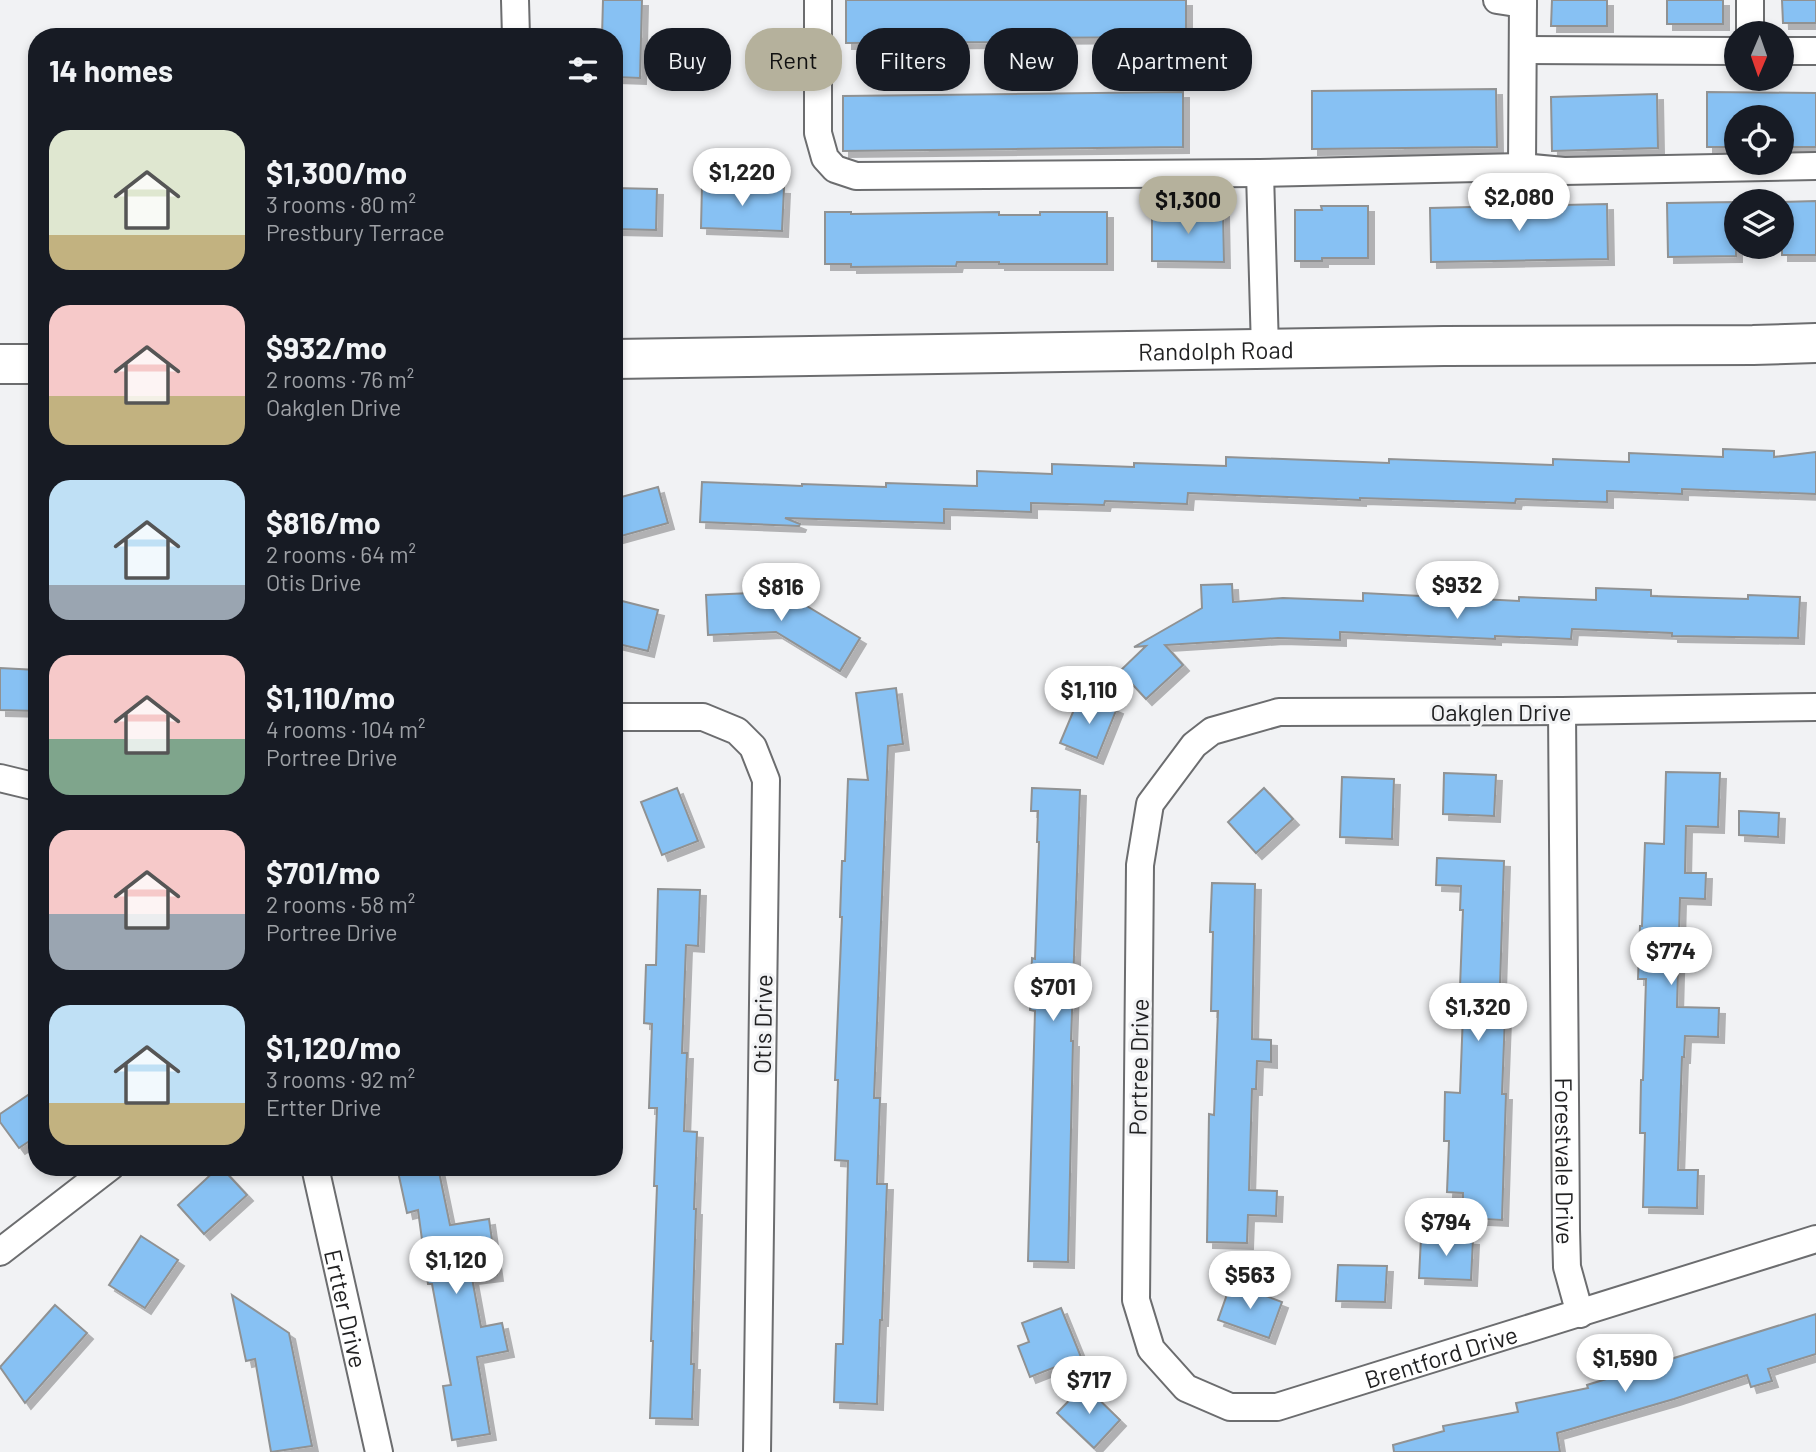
<!DOCTYPE html>
<meta charset="utf-8">
<style>
:root{--surface:#171b24;--page:#242831;--text:#f1f3f6;--muted:#9ea1a6;--accent:#b5b19c}
body{margin:0;font-family:Barlow,sans-serif;background:var(--page);color:var(--text);height:100vh;display:flex;flex-direction:column;font-size:26px;white-space:nowrap}
*{box-sizing:border-box;margin:0}
p{font-size:23px;color:var(--muted)}
.icon{flex:none;width:38px;height:38px;fill:none;stroke:currentColor;stroke-width:2;stroke-linecap:round;stroke-linejoin:round}
.map{position:relative;flex:1;overflow:hidden}
.side{position:absolute;left:28px;top:28px;width:595px;height:1148px;display:flex;flex-direction:column;background:var(--surface);border-radius:28px;box-shadow:0 4px 10px #0003}
.side>*{flex:none}
.hud{position:absolute;left:644px;top:28px;width:665px;height:63px;display:flex;gap:14px}
.needle{width:46px;rotate:182deg}
.buttons{position:absolute;left:1724px;top:21px;display:grid;gap:14px}
.buttons a{display:grid;place-items:center;width:70px;height:70px;border-radius:50%;background:var(--surface);box-shadow:0 4px 10px #0003;font-size:35px}
.price{position:absolute;translate:-50% -60px;padding:0 16px;border-radius:24px;background:#fff;color:#222;font-size:23px;line-height:46px;filter:drop-shadow(0 2px 4px #0008)}
.price::after{content:'';position:absolute;left:50%;top:42px;width:21px;height:16px;margin-left:-10px;background:inherit;clip-path:polygon(0 0,100% 0,50% 100%)}
.price.current{background:var(--accent);color:#111}
ul{padding:0;list-style:none}
li{display:flex;align-items:center;gap:21px;height:175px;padding:0 21px}
li span{display:grid;place-items:center;flex:none;width:196px;height:140px;border-radius:21px;color:#555}
li>.icon{margin-inline-start:auto}
span .icon{width:84px;height:84px;fill:#fffc;stroke-width:1}
li b{font-size:30px}
h2{display:flex;justify-content:space-between;align-items:center;height:84px;padding:0 21px;font-size:30px}
.pill{padding:0 24px;border-radius:28px;background:var(--surface);box-shadow:0 4px 10px #0003;font-size:24px;line-height:63px}
.pill.current{background:var(--accent);color:#111}
.map>svg:first-child{display:block}
.building{fill:#87c1f3;stroke:#909293;stroke-width:2;filter:url(#shadow)}
.lines{fill:none;stroke-linecap:round;stroke-linejoin:round}
.minor-casing{stroke:#6c6d6f;stroke-width:30}
.primary-casing{stroke:#6c6d6f;stroke-width:42}
.minor{stroke:#fff;stroke-width:26}
.primary{stroke:#fff;stroke-width:38}
.labels{text-anchor:middle;dominant-baseline:central;stroke-width:6;stroke-linejoin:round;paint-order:stroke}
.street-label{font-size:24px;fill:#222223;stroke:#f1f2f4}
</style>
<div class="map">
<svg width="1816" height="1452" viewBox="0 0 1816 1452">
<defs>
<filter id="shadow"><feDropShadow dx="6" dy="6" stdDeviation="0" flood-color="#0004"/></filter>
</defs>
<rect width="100%" height="100%" fill="#f1f2f4"/>
<g class="building">
<path d="M603,0H642L640,78L614,77V37H602Z"/>
<path d="M846,0H1186V37L1005,38V42L846,43Z"/>
<path d="M1552,0H1607V26H1551Z"/>
<rect x="1667" y="0" width="56" height="24"/>
<path d="M1782,0H1816V23H1783Z"/>
<path d="M1496,89L1497,147L1312,149V91Z"/>
<path d="M1183,92V147L843,151V96Z"/>
<path d="M1707,92L1816,93V147H1782V117H1736V147H1707Z"/>
<path d="M1657,94L1658,148L1552,151L1551,97Z"/>
<path d="M702,185L784,188L782,231L701,228Z"/>
<path d="M614,188L657,189L656,230L614,229Z"/>
<path d="M1816,201V255H1782V202Z"/>
<path d="M1736,202V256L1668,257L1667,203Z"/>
<path d="M1607,204L1608,259L1431,262L1430,208Z"/>
<path d="M1321,206H1368V258H1322V261H1295V210H1322Z"/>
<path d="M1199,210L1223,211L1224,262L1152,261V211Z"/>
<path d="M825,212H851V214L999,212V215H1040V212H1107V264H999V262H957L956,266L851,267V264H825Z"/>
<path d="M1723,449L1774,451V457L1816,452V494L1682,489V494L1607,491V502L1516,499L1515,503L1360,498V500L1188,493L1187,504L1105,501L1104,505L1031,503V512L944,509V523L785,518L800,524L799,526L700,522L702,482L802,486V484L886,487V483L977,486V471L1052,474V464L1134,467V463L1226,466V457L1389,463V459L1553,465V459L1629,462V453L1723,457Z"/>
<path d="M658,487L668,523L614,538V499Z"/>
<path d="M1232,584L1233,602L1283,598L1363,601V593L1519,601V597L1596,600V588L1651,590V596L1748,599V595L1800,597L1798,638L1672,636V633L1572,629L1571,639L1495,636V639L1340,632V640L1278,638L1165,645L1183,665L1146,699L1120,671L1146,646L1134,647L1202,608L1201,585Z"/>
<path d="M777,592L790,596L860,638L840,671L776,632L708,635L706,595Z"/>
<path d="M614,599L658,610L648,651L614,643Z"/>
<path d="M0,668L37,670V711L0,710Z"/>
<path d="M896,688L903,744L888,746L874,1098H880L877,1184H887L882,1320H880L877,1404L834,1402L836,1344H843L846,1242L848,1161L835,1160L838,1080H835L842,917H840L842,861H845L848,779L868,780L856,693Z"/>
<path d="M1081,693L1117,708L1097,758L1060,743Z"/>
<path d="M1666,772L1720,773L1718,827L1686,826L1685,873H1706L1705,899L1680,898L1677,1007L1719,1008L1718,1037L1685,1036L1684,1057H1682L1678,1170H1698L1697,1208L1643,1207L1645,1133H1640L1641,1080H1643L1646,979H1638L1640,926H1642L1645,843L1664,844Z"/>
<path d="M1444,773L1496,775L1494,816L1443,814Z"/>
<path d="M1342,777L1394,779L1392,839L1340,837Z"/>
<path d="M677,788L698,841L662,855L641,802Z"/>
<path d="M1032,788L1080,790L1071,1041H1073L1068,1262L1028,1261L1035,1011L1030,1010L1032,958L1035,959L1039,842H1037L1038,811H1031Z"/>
<path d="M1264,788L1293,819L1256,853L1228,822Z"/>
<path d="M1739,811L1779,813L1778,837L1739,835Z"/>
<path d="M1437,858L1504,861L1499,1016H1505L1502,1094H1506L1502,1220L1463,1218V1193L1447,1192L1449,1141H1444L1445,1092L1460,1093L1464,987H1460L1463,910H1460L1461,886L1436,885Z"/>
<path d="M1212,883L1255,884L1252,1039L1271,1040V1062L1257,1061L1256,1089H1252L1249,1190L1277,1191L1276,1216L1248,1215L1247,1243L1207,1242L1209,1114L1214,1115L1218,1011H1211L1213,932H1210Z"/>
<path d="M658,889L700,890L698,946L686,945L682,1053H687L684,1131L697,1132L694,1209H696L691,1364H694L692,1419L650,1418L653,1341H651L657,1186H654L657,1108H649L652,1024L644,1023L646,965H656Z"/>
<path d="M37,1089V1136L19,1148L0,1122V1114Z"/>
<path d="M219,1167H221L247,1195L204,1234L178,1205Z"/>
<path d="M397,1167H438L450,1225L489,1219L497,1275L472,1278L481,1327L502,1323L508,1351L477,1357L490,1434L452,1440L443,1386L451,1385L432,1284H428L418,1210L407,1213Z"/>
<path d="M141,1236L178,1260L145,1308L109,1285Z"/>
<path d="M1421,1237L1473,1239L1471,1280L1419,1278Z"/>
<path d="M1338,1265L1387,1266L1385,1302L1336,1301Z"/>
<path d="M1231,1283L1282,1302L1269,1338L1218,1320Z"/>
<path d="M232,1295L289,1333L312,1446L271,1452L255,1359L246,1361Z"/>
<path d="M55,1305L87,1333L25,1403L0,1367Z"/>
<path d="M1061,1308L1081,1357L1030,1377L1018,1346L1029,1342L1022,1323Z"/>
<path d="M1816,1314V1354L1768,1369L1772,1381L1751,1387L1747,1375L1674,1399L1557,1433L1560,1452H1394L1393,1445L1444,1431L1443,1426L1518,1412L1516,1403L1588,1388L1587,1385Z"/>
<path d="M1084,1385L1120,1420L1094,1448L1057,1413Z"/>
</g>
<g class="lines">
<defs>
<g id="minor">
<path d="M515,0L516,37"/>
<path d="M818,0V133L825,158L835,169L856,176L1260,173L1522,167L1564,171L1816,166"/>
<path d="M1497,0L1523,4"/>
<path d="M1750,0V33"/>
<path d="M1524,50L1736,51"/>
<path d="M1782,51H1816"/>
<path d="M1522,167L1523,0"/>
<path d="M1260,173L1265,349"/>
<path id="s1" d="M1816,707L1562,711L1279,712L1212,731L1194,745L1150,804L1140,865L1136,1300L1151,1349L1186,1388L1230,1407H1277L1816,1239"/>
<path id="s2" d="M1562,711L1566,1229L1567,1267L1580,1314"/>
<path d="M614,717H703L737,731L753,747L766,780L757,1452"/>
<path d="M0,778L37,787"/>
<path id="s3" d="M315,1167L379,1452"/>
<path d="M0,1252L110,1167"/>
</g>
<g id="primary">
<path id="s4" d="M614,359L1444,346L1753,345L1816,343"/>
<path d="M0,364H37"/>
</g>
</defs>
<use href="#minor" class="minor-casing"/>
<use href="#primary" class="primary-casing"/>
<use href="#minor" class="minor"/>
<use href="#primary" class="primary"/>
</g>
<g class="labels">
<g class="street-label">
<text stroke="none"><textPath href="#s4" startOffset="602">Randolph Road</textPath></text>
<text x="1501" y="711">Oakglen Drive</text>
<text transform="translate(762 1024) rotate(-89)">Otis Drive</text>
<text transform="translate(1138 1067) rotate(-89)">Portree Drive</text>
<text stroke="none"><textPath href="#s2" startOffset="450">Forestvale Drive</textPath></text>
<text stroke="none"><textPath href="#s3" startOffset="145">Ertter Drive</textPath></text>
<text stroke="none"><textPath href="#s1" startOffset="1570">Brentford Drive</textPath></text>
</g>
</g>
</svg>
<div class="buttons">
<a><svg class="needle" viewBox="-14 -14 28 28"><path d="M0-13l5 13h-10z" fill="#e53935"/><path d="M0 13l5-13h-10z" fill="#9ea1a6"/></svg></a>
<a><svg class="icon" aria-label="locate" viewBox="0 0 24 24"><circle cx="12" cy="12" r="6"/><path d="M12 2v4M12 18v4M2 12h4M18 12h4"/></svg></a>
<a><svg class="icon" aria-label="layers" viewBox="0 0 24 24"><path d="M12 4l9 5-9 5-9-5zM3 14l9 5 9-5"/></svg></a>
</div>
<b class="price" style="left:742px;top:208px">$1,220</b>
<b class="price" style="left:1519px;top:233px">$2,080</b>
<b class="price current" style="left:1188px;top:236px">$1,300</b>
<b class="price" style="left:1457px;top:621px">$932</b>
<b class="price" style="left:781px;top:623px">$816</b>
<b class="price" style="left:1089px;top:726px">$1,110</b>
<b class="price" style="left:1671px;top:987px">$774</b>
<b class="price" style="left:1053px;top:1023px">$701</b>
<b class="price" style="left:1478px;top:1043px">$1,320</b>
<b class="price" style="left:1446px;top:1258px">$794</b>
<b class="price" style="left:456px;top:1296px">$1,120</b>
<b class="price" style="left:1250px;top:1311px">$563</b>
<b class="price" style="left:1625px;top:1394px">$1,590</b>
<b class="price" style="left:1089px;top:1416px">$717</b>
<div class="hud">
<a class="pill">Buy</a>
<a class="pill current">Rent</a>
<a class="pill">Filters</a>
<a class="pill">New</a>
<a class="pill">Apartment</a>
</div>
<section class="side">
<h2>14 homes<svg class="icon" aria-label="filters" viewBox="0 0 24 24"><path d="M4 7h16M4 17h16"/><circle cx="9" cy="7" r="2"/><circle cx="15" cy="17" r="2"/></svg></h2>
<ul>
<li><span style="background:linear-gradient(#dfe7d0 75%,#c2b280 0)"><svg class="icon" aria-label="home" viewBox="0 0 24 24"><path d="M3 11l9-7 9 7M6 9v11h12V9"/></svg></span><div><b>$1,300/mo</b><p>3 rooms · 80 m²</p><p>Prestbury Terrace</p></div></li>
<li><span style="background:linear-gradient(#f6c9c9 65%,#c2b280 0)"><svg class="icon" aria-label="home" viewBox="0 0 24 24"><path d="M3 11l9-7 9 7M6 9v11h12V9"/></svg></span><div><b>$932/mo</b><p>2 rooms · 76 m²</p><p>Oakglen Drive</p></div></li>
<li><span style="background:linear-gradient(#bfe0f5 75%,#9aa5b1 0)"><svg class="icon" aria-label="home" viewBox="0 0 24 24"><path d="M3 11l9-7 9 7M6 9v11h12V9"/></svg></span><div><b>$816/mo</b><p>2 rooms · 64 m²</p><p>Otis Drive</p></div></li>
<li><span style="background:linear-gradient(#f6c9c9 60%,#7fa58c 0)"><svg class="icon" aria-label="home" viewBox="0 0 24 24"><path d="M3 11l9-7 9 7M6 9v11h12V9"/></svg></span><div><b>$1,110/mo</b><p>4 rooms · 104 m²</p><p>Portree Drive</p></div></li>
<li><span style="background:linear-gradient(#f6c9c9 60%,#9aa5b1 0)"><svg class="icon" aria-label="home" viewBox="0 0 24 24"><path d="M3 11l9-7 9 7M6 9v11h12V9"/></svg></span><div><b>$701/mo</b><p>2 rooms · 58 m²</p><p>Portree Drive</p></div></li>
<li><span style="background:linear-gradient(#bfe0f5 70%,#c2b280 0)"><svg class="icon" aria-label="home" viewBox="0 0 24 24"><path d="M3 11l9-7 9 7M6 9v11h12V9"/></svg></span><div><b>$1,120/mo</b><p>3 rooms · 92 m²</p><p>Ertter Drive</p></div></li>
</ul>
</section>
</div>
